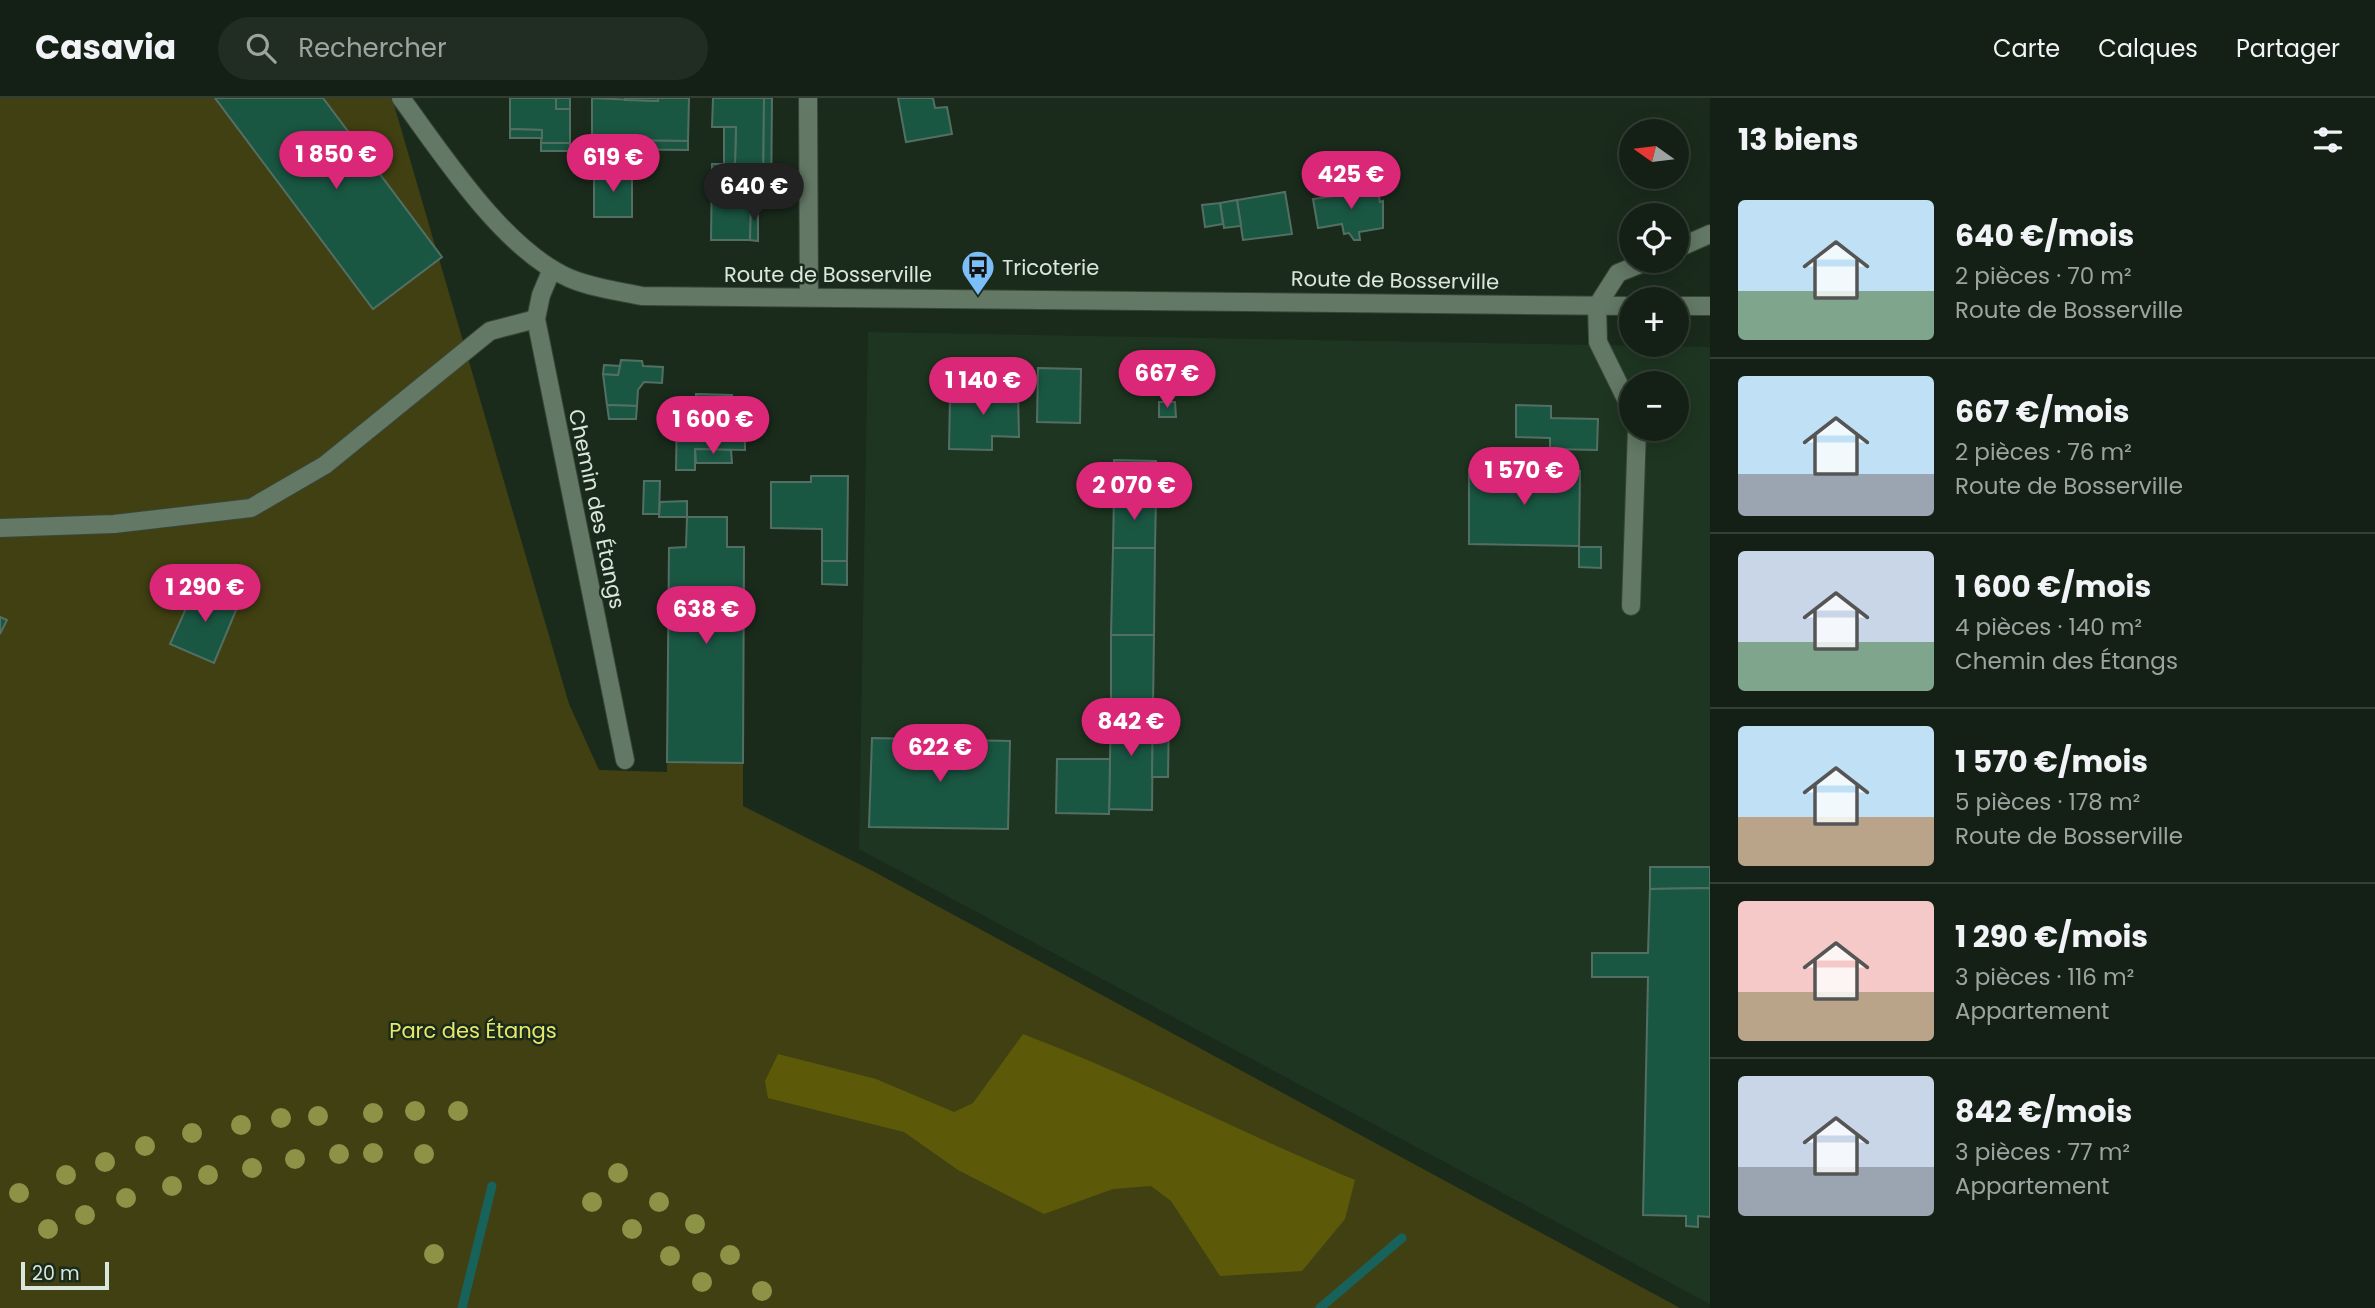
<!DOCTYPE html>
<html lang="fr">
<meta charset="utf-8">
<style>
:root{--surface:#142015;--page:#212d22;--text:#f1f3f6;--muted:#9da3a0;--line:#333e34;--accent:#db2777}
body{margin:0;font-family:Poppins,sans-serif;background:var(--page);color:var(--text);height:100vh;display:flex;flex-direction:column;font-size:26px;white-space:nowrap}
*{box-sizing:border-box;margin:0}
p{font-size:23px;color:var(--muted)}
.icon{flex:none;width:38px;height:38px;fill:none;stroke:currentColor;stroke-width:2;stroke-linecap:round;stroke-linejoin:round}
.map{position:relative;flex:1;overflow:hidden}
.panel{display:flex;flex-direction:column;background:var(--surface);width:665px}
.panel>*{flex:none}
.needle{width:46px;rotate:284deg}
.fabs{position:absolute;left:1619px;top:21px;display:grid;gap:14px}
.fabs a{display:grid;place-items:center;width:70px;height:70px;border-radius:50%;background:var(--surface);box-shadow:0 4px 18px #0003,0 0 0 2px var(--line);font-size:35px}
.scale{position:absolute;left:21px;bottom:18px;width:88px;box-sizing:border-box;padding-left:7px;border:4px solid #dbe6dc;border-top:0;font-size:19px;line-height:24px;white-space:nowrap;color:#dbe6dc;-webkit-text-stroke:5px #1a2b1c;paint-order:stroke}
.price{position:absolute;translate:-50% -60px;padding:0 16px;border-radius:24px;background:var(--accent);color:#fff;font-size:23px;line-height:46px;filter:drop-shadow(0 2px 4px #0008)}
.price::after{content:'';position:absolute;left:50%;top:42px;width:21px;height:16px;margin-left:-10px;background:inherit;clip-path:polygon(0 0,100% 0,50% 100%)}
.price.selected{background:#222;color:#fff}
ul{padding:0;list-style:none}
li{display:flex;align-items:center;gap:21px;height:175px;padding:0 28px}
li+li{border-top:2px solid var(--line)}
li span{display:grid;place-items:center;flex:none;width:196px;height:140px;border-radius:7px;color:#555}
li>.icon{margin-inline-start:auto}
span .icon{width:84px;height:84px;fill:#fffc;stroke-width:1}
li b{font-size:30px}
h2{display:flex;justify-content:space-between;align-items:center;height:84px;padding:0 28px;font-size:30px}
header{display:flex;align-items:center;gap:42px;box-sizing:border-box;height:98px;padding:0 35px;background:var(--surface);border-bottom:2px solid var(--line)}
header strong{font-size:33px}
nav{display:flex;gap:38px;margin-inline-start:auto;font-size:24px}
.search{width:490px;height:63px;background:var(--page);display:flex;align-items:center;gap:18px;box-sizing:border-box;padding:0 24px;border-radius:38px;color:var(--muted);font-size:26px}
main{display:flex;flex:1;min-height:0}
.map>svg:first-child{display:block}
.built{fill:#1e3621;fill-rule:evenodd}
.green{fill:#414012}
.forest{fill:#5c5a09}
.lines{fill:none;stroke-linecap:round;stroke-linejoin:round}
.stream{stroke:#18625c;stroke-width:9}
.building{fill:#1a5743;stroke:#536f63;stroke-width:2}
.minor-casing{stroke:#384639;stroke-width:20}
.minor{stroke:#637865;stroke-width:18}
.tree{fill:#8c9246}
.labels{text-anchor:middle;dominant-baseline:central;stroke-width:5;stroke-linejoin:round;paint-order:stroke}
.poi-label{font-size:21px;fill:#dbe6dc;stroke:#1a2b1c;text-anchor:start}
.street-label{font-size:21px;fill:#dbe6dc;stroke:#1a2b1c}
.park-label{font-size:21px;fill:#e9e769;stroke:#1a2b1c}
</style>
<header>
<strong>Casavia</strong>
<div class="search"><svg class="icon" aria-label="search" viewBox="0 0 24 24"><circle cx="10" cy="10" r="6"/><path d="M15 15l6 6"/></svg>Rechercher</div>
<nav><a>Carte</a><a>Calques</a><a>Partager</a></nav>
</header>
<main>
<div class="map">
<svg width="1710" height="1210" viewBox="0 0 1710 1210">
<rect width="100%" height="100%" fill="#1a2b1c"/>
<path class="built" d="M868,234L1710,249V1206L859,751ZM1631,285H1676V331H1631Z"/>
<path class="green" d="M0,0H392L569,606L599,672L667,674V664L743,665V708L869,771L1680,1210H0Z"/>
<path class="forest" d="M1023,936C1136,979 1243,1036 1355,1082L1345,1121L1302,1173L1220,1178L1171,1103L1151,1088L1113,1091L1044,1116L958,1072L904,1034L768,1000L765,983L778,956L876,981L954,1014L973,1005Z"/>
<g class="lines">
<g class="stream">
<path d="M462,1210L492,1088"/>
<path d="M1320,1210L1402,1140"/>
</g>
</g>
<g class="building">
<path d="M215,0H323L442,159L373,211Z"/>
<path d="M510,0H556V11H570V45H541L542,32L510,31Z"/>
<rect x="556" y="0" width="14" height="11"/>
<path d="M592,0L658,3V0H689L688,43L592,42Z"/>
<path d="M625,0H658V3L625,2Z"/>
<path d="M713,0H764L763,107H751L750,142H711L712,66H735L736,29H712Z"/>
<path d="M764,0H772L771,107H763Z"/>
<path d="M898,0H933L935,10L947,9L952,36L906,44Z"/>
<path d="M724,29H736L735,66H724Z"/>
<path d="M510,31L542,32V40H510Z"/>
<path d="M592,42L688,43V52L592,51Z"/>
<rect x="541" y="45" width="29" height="8"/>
<rect x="594" y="72" width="38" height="47"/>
<path d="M1377,88L1380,104L1383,103V130L1359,134L1360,142H1354L1349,135L1344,136L1342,126L1318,130L1313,101L1355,95L1354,91Z"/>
<path d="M1285,94L1292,136L1243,142L1237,102Z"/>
<path d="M1237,102L1241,128L1224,130L1220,105Z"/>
<path d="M1220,105L1223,126L1205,129L1202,107Z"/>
<path d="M751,107H758V143L750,142Z"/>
<path d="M621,262L642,263L643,268L663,269L662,285L644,284L638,292L637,308L607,307L603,276L618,277Z"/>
<path d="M604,267L620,268L618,277L603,276Z"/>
<path d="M1038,270L1081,271L1080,325L1037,324Z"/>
<path d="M975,287H1005V296L1018,295L1019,339L992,338V352L949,351L950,299L963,300V296Z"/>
<path d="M696,296L732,297L733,303H745V352L695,351V372H676L677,314L696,315Z"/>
<path d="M1159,304H1175L1176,319H1159Z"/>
<path d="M607,307L637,308L636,321H609Z"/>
<path d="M1516,307L1551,308V320L1598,321L1597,352L1550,351V340L1516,339Z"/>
<path d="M695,351L731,352L732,365H696Z"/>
<path d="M1114,362L1156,363V398H1114Z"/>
<path d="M1469,371L1580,373L1579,448L1469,446Z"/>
<path d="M811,378H848L847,463H822V431L771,430V384H811Z"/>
<path d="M644,383H660L659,416H643Z"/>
<path d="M1114,398H1156L1155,450H1113Z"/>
<path d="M687,403V419H659L660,404Z"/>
<path d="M687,419H727V449H744L743,665L667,664L669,450L686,449Z"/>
<path d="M1579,449H1601V470L1579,469Z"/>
<path d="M1113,450H1155L1154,537H1111Z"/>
<path d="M822,463H847V487L822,486Z"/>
<path d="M197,486L239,505L214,565L170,546Z"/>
<path d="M0,519L7,522L0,536Z"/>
<path d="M1111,537H1154L1153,608L1111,609Z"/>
<path d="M1153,608L1152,712L1109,711L1111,609Z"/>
<path d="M1153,612L1169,613L1168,679H1152Z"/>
<path d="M872,640L1010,643L1008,731L869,729Z"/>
<path d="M1057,661H1110L1109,716L1056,715Z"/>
<path d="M1650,769H1710V790L1650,791Z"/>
<path d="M1710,790V1119L1698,1118V1129L1686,1128V1118L1643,1117L1648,879H1592V855H1648L1650,791Z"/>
</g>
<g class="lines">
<defs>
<g id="minor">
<path d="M401,0C443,57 503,151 569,180C592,190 618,193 642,198L1631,208"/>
<path d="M808,0L809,199"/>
<path d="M1676,151L1710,136"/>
<path d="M552,171L541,197L536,221L625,662"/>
<path d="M1597,208L1598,244L1631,311"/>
<path d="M1597,208L1618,175L1648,163"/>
<path d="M1676,208H1710"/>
<path d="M0,430L114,426L251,410L325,367L490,233L536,221"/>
<path d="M1631,508L1637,331"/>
</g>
</defs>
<use href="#minor" class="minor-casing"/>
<use href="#minor" class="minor"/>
</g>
<g class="tree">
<circle cx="415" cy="1013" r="10"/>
<circle cx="458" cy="1013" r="10"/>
<circle cx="373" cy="1015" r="10"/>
<circle cx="318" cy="1018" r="10"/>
<circle cx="281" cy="1020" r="10"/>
<circle cx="241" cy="1027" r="10"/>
<circle cx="192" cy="1035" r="10"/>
<circle cx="145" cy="1048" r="10"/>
<circle cx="373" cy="1055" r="10"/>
<circle cx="339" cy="1056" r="10"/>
<circle cx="424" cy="1056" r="10"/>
<circle cx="295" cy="1061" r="10"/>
<circle cx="105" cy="1064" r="10"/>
<circle cx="252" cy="1070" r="10"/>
<circle cx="618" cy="1075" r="10"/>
<circle cx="66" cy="1077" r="10"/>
<circle cx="208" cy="1077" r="10"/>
<circle cx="172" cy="1088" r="10"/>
<circle cx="19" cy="1095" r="10"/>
<circle cx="126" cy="1100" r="10"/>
<circle cx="592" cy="1104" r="10"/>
<circle cx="659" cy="1104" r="10"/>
<circle cx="85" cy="1117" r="10"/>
<circle cx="695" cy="1126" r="10"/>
<circle cx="48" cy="1131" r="10"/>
<circle cx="632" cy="1131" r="10"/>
<circle cx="434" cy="1156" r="10"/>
<circle cx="730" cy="1157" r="10"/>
<circle cx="670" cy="1158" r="10"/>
<circle cx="702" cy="1184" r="10"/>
<circle cx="762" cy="1193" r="10"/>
</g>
<defs>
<symbol id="bus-pin" viewBox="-11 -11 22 30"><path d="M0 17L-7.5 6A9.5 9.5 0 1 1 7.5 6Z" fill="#7bbef8" stroke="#1a2b1c"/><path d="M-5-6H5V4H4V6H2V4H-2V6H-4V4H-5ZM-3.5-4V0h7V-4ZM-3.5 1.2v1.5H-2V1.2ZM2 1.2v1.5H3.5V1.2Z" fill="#111"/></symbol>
</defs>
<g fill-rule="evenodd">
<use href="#bus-pin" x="959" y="150" width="38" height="52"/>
</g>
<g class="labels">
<g class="poi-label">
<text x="1002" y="169">Tricoterie</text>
</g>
<g class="street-label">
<text x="828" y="176">Route de Bosserville</text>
<text transform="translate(1395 182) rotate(1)">Route de Bosserville</text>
<text transform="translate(597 411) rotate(78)">Chemin des Étangs</text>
</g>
<g class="park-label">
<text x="473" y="932">Parc des Étangs</text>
</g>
</g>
</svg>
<div class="fabs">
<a><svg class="needle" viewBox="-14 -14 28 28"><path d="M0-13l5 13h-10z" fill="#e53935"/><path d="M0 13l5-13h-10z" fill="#9da3a0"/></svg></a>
<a><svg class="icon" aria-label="locate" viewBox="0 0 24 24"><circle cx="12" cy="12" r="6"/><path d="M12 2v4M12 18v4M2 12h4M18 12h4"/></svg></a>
<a>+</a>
<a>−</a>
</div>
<div class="scale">20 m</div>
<b class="price" style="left:336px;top:93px">1 850 €</b>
<b class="price" style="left:613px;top:96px">619 €</b>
<b class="price" style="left:1351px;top:113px">425 €</b>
<b class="price selected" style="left:754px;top:125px">640 €</b>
<b class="price" style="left:1167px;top:312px">667 €</b>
<b class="price" style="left:983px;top:319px">1 140 €</b>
<b class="price" style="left:713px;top:358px">1 600 €</b>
<b class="price" style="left:1524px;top:409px">1 570 €</b>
<b class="price" style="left:1134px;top:424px">2 070 €</b>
<b class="price" style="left:205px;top:526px">1 290 €</b>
<b class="price" style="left:706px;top:548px">638 €</b>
<b class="price" style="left:1131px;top:660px">842 €</b>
<b class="price" style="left:940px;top:686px">622 €</b>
</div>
<section class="panel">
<h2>13 biens<svg class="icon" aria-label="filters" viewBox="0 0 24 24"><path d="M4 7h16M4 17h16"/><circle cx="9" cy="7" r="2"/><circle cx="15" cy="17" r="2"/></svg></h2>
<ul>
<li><span style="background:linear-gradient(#bfe0f5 65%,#7fa58c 0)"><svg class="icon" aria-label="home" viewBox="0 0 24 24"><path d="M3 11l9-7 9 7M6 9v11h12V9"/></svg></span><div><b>640 €/mois</b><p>2 pièces · 70 m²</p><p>Route de Bosserville</p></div></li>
<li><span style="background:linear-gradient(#bfe0f5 70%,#9aa5b1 0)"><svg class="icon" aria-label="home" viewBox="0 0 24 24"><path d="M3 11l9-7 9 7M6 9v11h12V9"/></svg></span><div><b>667 €/mois</b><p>2 pièces · 76 m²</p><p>Route de Bosserville</p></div></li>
<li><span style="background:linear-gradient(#c9d6e8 65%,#7fa58c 0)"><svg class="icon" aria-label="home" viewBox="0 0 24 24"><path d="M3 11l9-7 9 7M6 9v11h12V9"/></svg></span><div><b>1 600 €/mois</b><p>4 pièces · 140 m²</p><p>Chemin des Étangs</p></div></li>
<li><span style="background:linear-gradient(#bfe0f5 65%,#b9a48a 0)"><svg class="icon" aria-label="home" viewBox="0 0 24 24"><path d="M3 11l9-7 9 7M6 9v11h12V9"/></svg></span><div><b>1 570 €/mois</b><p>5 pièces · 178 m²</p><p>Route de Bosserville</p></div></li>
<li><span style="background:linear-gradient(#f6c9c9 65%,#b9a48a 0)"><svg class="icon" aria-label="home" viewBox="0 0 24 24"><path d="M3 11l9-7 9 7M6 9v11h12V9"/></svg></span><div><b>1 290 €/mois</b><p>3 pièces · 116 m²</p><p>Appartement</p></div></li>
<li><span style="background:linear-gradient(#c9d6e8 65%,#9aa5b1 0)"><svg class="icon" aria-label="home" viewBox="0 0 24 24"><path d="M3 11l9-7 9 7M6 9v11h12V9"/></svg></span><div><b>842 €/mois</b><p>3 pièces · 77 m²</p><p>Appartement</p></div></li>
</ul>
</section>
</main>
